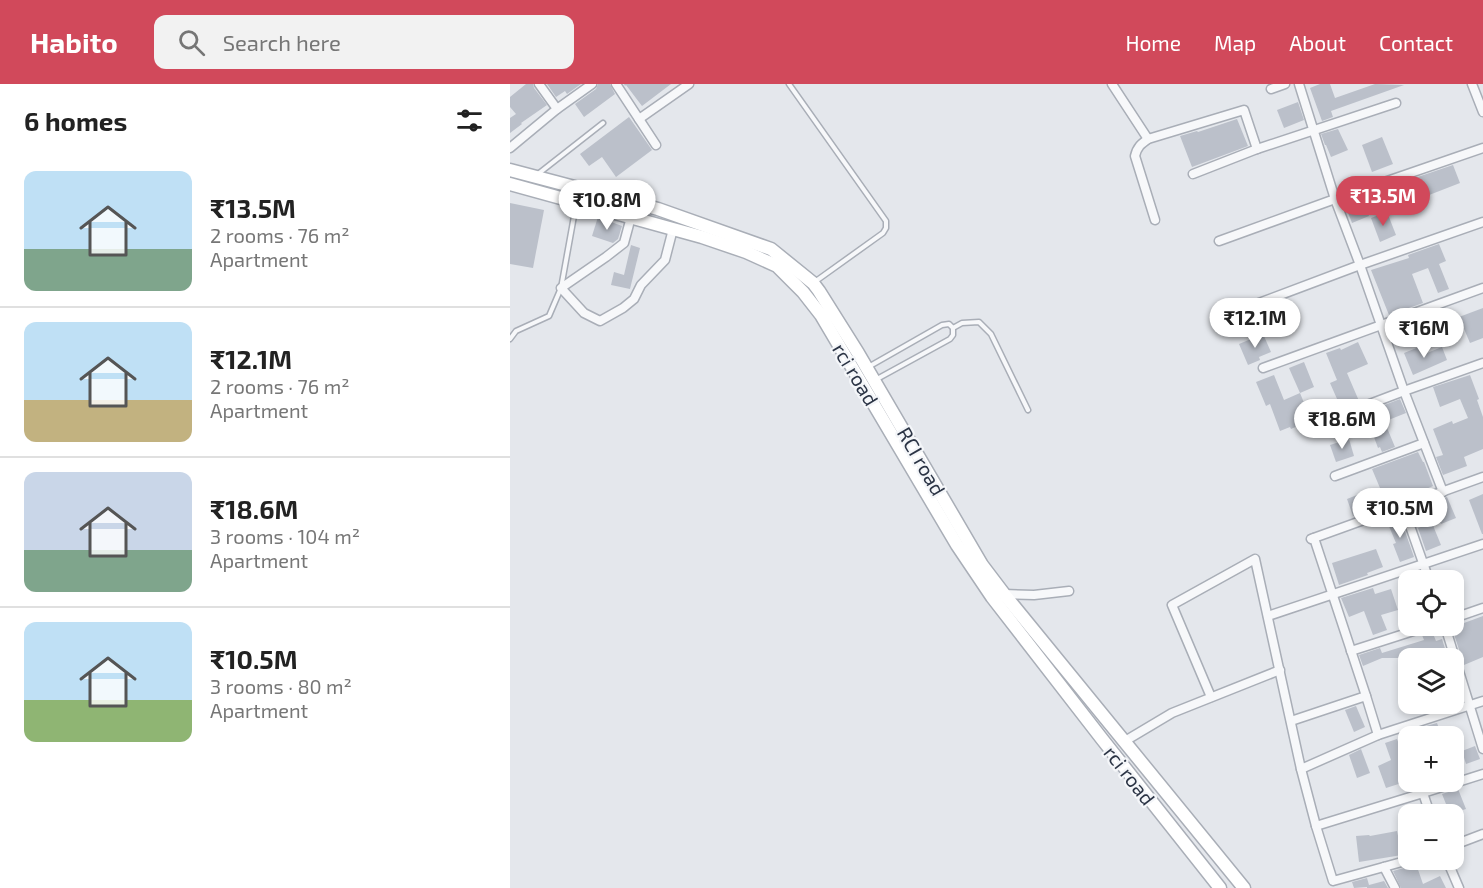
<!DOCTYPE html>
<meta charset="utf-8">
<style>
:root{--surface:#fff;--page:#f2f2f2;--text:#222;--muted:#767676;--line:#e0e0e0;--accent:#d1495b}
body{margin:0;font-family:"Exo 2",sans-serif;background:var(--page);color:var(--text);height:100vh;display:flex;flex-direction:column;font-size:22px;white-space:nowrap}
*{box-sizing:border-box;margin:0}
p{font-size:20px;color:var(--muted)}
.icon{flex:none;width:33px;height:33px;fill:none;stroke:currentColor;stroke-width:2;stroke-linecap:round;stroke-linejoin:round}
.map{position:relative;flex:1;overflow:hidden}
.side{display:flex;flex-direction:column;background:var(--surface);width:510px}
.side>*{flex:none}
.tools{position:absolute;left:888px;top:486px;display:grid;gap:12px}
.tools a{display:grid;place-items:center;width:66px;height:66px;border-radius:12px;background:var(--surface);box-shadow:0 3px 9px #0003;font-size:30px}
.price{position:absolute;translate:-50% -51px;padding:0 14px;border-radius:21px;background:#fff;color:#222;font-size:20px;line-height:39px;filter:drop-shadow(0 2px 3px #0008)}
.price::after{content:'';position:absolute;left:50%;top:36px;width:18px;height:14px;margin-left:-9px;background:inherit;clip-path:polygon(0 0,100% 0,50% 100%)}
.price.active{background:var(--accent);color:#fff}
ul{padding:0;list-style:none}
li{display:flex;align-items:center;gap:18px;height:150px;padding:0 24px}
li+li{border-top:2px solid var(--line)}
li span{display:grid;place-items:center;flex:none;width:168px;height:120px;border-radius:12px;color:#555}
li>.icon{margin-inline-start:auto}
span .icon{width:72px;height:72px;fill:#fffc;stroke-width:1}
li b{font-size:26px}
h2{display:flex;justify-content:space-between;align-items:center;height:72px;padding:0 24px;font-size:26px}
header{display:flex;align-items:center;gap:36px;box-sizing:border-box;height:84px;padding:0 30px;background:var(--accent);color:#fff}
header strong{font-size:28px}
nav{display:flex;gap:33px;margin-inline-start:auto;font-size:21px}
.search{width:420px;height:54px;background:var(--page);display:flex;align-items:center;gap:15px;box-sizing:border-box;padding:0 21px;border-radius:12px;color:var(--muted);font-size:22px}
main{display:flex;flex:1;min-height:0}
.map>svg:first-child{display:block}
.building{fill:#bbc0ca}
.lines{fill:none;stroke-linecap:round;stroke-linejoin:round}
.lane-casing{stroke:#a9aeb7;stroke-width:7}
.street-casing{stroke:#a9aeb7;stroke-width:11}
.secondary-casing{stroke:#a9aeb7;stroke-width:15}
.lane{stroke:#f7f8fa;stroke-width:4}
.street{stroke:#f7f8fa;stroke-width:8}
.secondary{stroke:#fff;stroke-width:12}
.labels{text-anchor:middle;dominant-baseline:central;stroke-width:4.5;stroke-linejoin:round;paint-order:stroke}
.street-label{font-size:20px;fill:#2b3445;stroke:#f4f6f9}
</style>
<header>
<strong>Habito</strong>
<div class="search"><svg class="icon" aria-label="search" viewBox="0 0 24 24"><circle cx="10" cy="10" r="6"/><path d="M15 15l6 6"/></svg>Search here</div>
<nav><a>Home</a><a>Map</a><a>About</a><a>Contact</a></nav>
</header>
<main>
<section class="side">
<h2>6 homes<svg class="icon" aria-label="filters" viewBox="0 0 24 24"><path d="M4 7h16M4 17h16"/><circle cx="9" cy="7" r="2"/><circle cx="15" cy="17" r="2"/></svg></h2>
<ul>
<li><span style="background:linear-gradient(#bfe0f5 65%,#7fa58c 0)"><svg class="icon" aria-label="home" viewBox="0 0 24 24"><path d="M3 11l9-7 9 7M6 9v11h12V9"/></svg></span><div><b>₹13.5M</b><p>2 rooms · 76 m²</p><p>Apartment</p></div></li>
<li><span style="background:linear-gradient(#bfe0f5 65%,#c2b280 0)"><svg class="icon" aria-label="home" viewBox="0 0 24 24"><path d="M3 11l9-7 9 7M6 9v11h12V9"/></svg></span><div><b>₹12.1M</b><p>2 rooms · 76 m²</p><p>Apartment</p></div></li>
<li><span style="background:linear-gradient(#c9d6e8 65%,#7fa58c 0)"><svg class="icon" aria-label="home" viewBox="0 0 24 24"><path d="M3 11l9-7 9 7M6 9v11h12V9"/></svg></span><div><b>₹18.6M</b><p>3 rooms · 104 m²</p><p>Apartment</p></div></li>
<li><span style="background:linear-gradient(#bfe0f5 65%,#8fb573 0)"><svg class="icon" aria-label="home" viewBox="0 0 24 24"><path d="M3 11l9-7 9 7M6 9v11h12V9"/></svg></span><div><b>₹10.5M</b><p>3 rooms · 80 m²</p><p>Apartment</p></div></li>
</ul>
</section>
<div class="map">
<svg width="973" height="804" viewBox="0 0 973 804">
<rect width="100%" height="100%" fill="#e4e7ec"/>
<g class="building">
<path d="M16,0H23L24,4L37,21L11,39L12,40L0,49V34L6,30L0,23V13Z"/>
<path d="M37,0H71L57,10L55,7L46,13Z"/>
<path d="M88,0H100L105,10L74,33L65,20L86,5Z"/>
<path d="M114,0H161L132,22L116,1L115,2Z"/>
<path d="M810,0H820L825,14L865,0L894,1L821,27L823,33L812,37L800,4Z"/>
<path d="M788,18L794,36L774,44L767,26Z"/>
<path d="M119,33L142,66L106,93L92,73L79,82L70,70Z"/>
<path d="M727,35L738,62L682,83L670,52L687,47L688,48Z"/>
<path d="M828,45L838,66L821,73L816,61H815L811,50Z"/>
<path d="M872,53L883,80L862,88L852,61Z"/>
<path d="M943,81L950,99L914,113L917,119L900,125L890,99Z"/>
<path d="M852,112L859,132L842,139L834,118Z"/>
<path d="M0,119L34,126L23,184L0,180Z"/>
<path d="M877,128L886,151L870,158L861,134Z"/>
<path d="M88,133L112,142L108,155L103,159L82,152Z"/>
<path d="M929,160L936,177L929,180L939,205L928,209L918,184L902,190L913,219L879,231L861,186L899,174L898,171Z"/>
<path d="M121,161L130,164L120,205L101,201L104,188L114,191Z"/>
<path d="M973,224V254L960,259L949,233Z"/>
<path d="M753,250L761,268L749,273L750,276L738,281L729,260Z"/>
<path d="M848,258L858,280L837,289L849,317L831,324L820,299L827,296L816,269L830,264L831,266Z"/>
<path d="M909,263L912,271L932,263L937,276L903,291L894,269Z"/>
<path d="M794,278L804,303L790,309L779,284Z"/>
<path d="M764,291L774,316L790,309L801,336L781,345L780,343L770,347L760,320L756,322L746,298Z"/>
<path d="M960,291L969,315L967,316L973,333V365L954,373L957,382L933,391L926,373L933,371L923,345L942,337L943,340L958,334L950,315L930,323L923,303Z"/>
<path d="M890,315L896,329L876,337L875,339L885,363L872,368L870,363L868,364L861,345L840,353L833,337Z"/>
<path d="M839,355L844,372L826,378L820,361Z"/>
<path d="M908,368L913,378H914L923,402L907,409V408L876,421L875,418L843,432L837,415L852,409L853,412L870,404L862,385Z"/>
<path d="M973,410V450H972L959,416Z"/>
<path d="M937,413L946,434L931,440L922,419Z"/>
<path d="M889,430L904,473L890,478L883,460L886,459L876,435Z"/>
<path d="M922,439L931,461L916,467L908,444Z"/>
<path d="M866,465L873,483L857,489L858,491L829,501L822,479Z"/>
<path d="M863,504L865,510L881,505L888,526L871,531L877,546L863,551L854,527L839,533L831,514Z"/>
<path d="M898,517V542H897L889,520Z"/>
<path d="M973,532V573L954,581L943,547L946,546L944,540L954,537V539Z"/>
<path d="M922,547L926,557L932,555L938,574H898V602L896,603L888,574H872L853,582L849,571L870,564L872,569L914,556L912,551Z"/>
<path d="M846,622L855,643L844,648L835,626Z"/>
<path d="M927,639L932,652H920L916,642Z"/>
<path d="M887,655L894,673L898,671V697L876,704L868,682L881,676L875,659Z"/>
<path d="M965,662L970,675L956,680L952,667Z"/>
<path d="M851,665L860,689L847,694L839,671Z"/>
<path d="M948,705L956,725L940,730L932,710Z"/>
<path d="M887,747L892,771L849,778L846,752L859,751L860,752Z"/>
<path d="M905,777L913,800L930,792L936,804H891L883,787L901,782Z"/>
<path d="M857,794L859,801L874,797L878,804H857V803L844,804L842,798Z"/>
</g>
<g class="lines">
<defs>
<g id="lane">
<path d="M279,0L376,137V144L373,149L306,197"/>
<path d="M28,90L93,39"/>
<path d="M443,244L452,239L469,238L481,250L518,326"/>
<path d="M0,255L6,247L39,232L51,204L66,121"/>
<path d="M360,282L432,241L439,240L443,244V251L440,255L367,295"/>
</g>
<g id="street">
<path d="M29,0L47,25"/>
<path d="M106,0L146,61"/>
<path d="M602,0L638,55"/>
<path d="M962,0L973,28"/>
<path d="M761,5L775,0"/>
<path d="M129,35L179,0"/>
<path d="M0,64L47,25L82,0"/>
<path d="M683,90L747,65L886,19"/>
<path d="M121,133L114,159L96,173L51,204L74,229L90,237L113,224L124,215L131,201L155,176L163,145"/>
<path d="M645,136L625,72C627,63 631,60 638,55L734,26L747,65"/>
<path d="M709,157L825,115L789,0"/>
<path d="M725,228L850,181L825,115L973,64"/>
<path d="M753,284L973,204"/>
<path d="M815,337L894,307L973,279"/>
<path d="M825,392L914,359"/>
<path d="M933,408L894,307L850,181L973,138"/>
<path d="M893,422L919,496"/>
<path d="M804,454L856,612"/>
<path d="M801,455L973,393"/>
<path d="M494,510L524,511L559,507"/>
<path d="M758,532L973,460"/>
<path d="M944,534L973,524"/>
<path d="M935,542L973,665"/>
<path d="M841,567L919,542"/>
<path d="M701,613L662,521L745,475L791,685L806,742L823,797L899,776"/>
<path d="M781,637L856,612L868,651"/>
<path d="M615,657L662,629L770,586"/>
<path d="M791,685L868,651L973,617"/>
<path d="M913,709L973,690"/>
<path d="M806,742L913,709L920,730"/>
<path d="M944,761L973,750"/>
<path d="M937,776L949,804"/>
<path d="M874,783L885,804"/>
</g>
<g id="secondary">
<path d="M0,86L148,125L261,165L303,199L309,207L348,269L472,481L494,510L734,804"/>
<path d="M0,100L192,153L236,168L267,182L293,208L311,231L447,461L482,513L592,655L710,804"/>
</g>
</defs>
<use href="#lane" class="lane-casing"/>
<use href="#street" class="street-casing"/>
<use href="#secondary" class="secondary-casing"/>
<use href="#lane" class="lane"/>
<use href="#street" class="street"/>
<use href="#secondary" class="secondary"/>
</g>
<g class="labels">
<g class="street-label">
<text transform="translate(346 290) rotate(59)">rci road</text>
<text transform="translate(412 377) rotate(60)">RCI road</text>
<text transform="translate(620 691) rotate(52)">rci road</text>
</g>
</g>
</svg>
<div class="tools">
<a><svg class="icon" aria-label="locate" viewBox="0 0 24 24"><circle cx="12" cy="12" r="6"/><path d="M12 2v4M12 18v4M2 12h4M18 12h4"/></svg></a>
<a><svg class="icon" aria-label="layers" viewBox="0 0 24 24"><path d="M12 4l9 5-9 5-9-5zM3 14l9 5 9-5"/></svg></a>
<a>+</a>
<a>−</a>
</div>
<b class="price active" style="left:873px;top:143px">₹13.5M</b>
<b class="price" style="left:97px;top:147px">₹10.8M</b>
<b class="price" style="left:745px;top:265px">₹12.1M</b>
<b class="price" style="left:914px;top:275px">₹16M</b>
<b class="price" style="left:832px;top:366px">₹18.6M</b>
<b class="price" style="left:890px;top:455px">₹10.5M</b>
</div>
</main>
